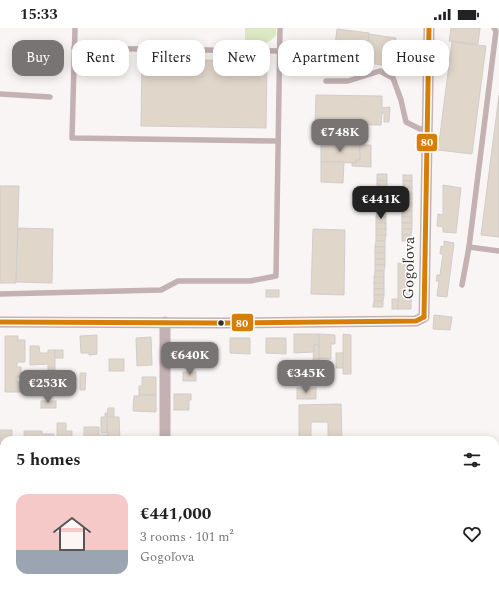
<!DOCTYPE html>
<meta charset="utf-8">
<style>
:root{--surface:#fff;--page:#f6f6f6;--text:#222;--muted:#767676;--line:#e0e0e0;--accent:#787473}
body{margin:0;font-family:Spectral,serif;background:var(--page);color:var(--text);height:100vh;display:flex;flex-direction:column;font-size:15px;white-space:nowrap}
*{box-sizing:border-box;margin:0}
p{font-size:13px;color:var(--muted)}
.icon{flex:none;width:22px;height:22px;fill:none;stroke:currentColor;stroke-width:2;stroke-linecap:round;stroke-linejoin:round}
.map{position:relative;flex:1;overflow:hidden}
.details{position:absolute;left:0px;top:408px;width:499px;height:156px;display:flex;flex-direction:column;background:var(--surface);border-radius:12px 12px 0 0;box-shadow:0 2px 10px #0003}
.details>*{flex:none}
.hud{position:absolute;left:12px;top:12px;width:475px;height:36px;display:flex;gap:8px}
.price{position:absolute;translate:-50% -34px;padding:0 9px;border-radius:8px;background:var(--accent);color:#fff;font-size:13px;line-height:26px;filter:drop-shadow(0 1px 2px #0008)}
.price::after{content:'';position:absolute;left:50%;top:24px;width:12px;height:9px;margin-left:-6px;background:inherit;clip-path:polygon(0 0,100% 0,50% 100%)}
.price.active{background:#222;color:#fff}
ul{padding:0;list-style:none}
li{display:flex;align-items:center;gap:12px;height:100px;padding:0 16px}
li+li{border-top:1px solid var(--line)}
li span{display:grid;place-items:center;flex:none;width:112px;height:80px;border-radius:12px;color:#555}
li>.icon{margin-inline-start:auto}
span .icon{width:48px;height:48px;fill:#fffc;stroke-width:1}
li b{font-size:17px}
h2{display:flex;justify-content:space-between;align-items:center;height:48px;padding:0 16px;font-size:17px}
.chip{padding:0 14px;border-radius:12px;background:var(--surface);box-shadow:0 2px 10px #0003;font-size:14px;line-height:36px}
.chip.active{background:var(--accent);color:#fff}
.status{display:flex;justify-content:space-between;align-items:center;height:28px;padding:0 20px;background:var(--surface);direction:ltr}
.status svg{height:11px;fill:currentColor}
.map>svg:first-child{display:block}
.green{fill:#dce7c4}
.building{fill:#e0d6ca;stroke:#d0cdcc}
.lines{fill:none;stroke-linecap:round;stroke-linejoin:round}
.service{stroke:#c3b1b3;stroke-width:5.5}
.minor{stroke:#c3b1b3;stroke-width:11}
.bus-1-casing{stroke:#fff;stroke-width:8}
.bus-1{stroke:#d77e09;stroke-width:5}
.bus-dot{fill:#322f2e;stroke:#fff;stroke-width:1.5}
.labels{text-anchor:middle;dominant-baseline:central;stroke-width:3;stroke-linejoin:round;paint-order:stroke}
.street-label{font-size:15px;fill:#322f2e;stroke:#fff}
.line-badge{stroke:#fff;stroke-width:1.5}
.badge-label{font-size:11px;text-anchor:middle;font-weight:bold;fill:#fff}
</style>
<div class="status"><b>15:33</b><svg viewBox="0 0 49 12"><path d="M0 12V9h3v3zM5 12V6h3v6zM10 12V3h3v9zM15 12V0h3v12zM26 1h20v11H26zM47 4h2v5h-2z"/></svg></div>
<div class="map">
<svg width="499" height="564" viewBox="0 0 499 564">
<rect width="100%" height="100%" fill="#f9f5f4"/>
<path class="green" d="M245,0H276V8C264,19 260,16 245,14Z"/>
<g class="building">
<path d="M451,0H480L478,16L449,13Z"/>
<path d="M337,1L369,5V6L365,38L364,39L334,35L333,34Z"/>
<path d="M369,6L396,10L392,38L366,35Z"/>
<path d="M452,14L486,18L472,126L438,122Z"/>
<path d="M142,31L267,33L266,100L141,98Z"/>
<path d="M402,35L415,36V40H402Z"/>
<path d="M316,67L382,68V80L390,79L389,94H384V85H382L381,97L315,96Z"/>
<path d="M499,67V209L481,207Z"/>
<path d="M321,116L360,117V132H356V135L321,134Z"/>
<path d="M360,117H371V139L352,138V135H356V132H360Z"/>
<path d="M321,134H344L343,155L321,154Z"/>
<path d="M377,146H387V153L377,152Z"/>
<rect x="403" y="147" width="9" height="6"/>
<path d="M377,152L387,153V159L377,158Z"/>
<rect x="403" y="153" width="9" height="6"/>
<path d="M443,157L461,160L456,205L443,204V199L437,198L438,186L443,187Z"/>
<path d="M0,158H19L16,255H0Z"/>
<path d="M377,158L387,159V164H377Z"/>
<path d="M403,159H412V165H402Z"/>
<path d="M377,164H387V171L377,170Z"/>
<rect x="402" y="165" width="10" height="6"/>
<path d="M377,170L387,171L386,176H377Z"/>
<rect x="402" y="171" width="10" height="6"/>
<rect x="377" y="176" width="9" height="7"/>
<rect x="402" y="177" width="10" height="6"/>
<path d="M377,183H386V189H376Z"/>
<rect x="402" y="183" width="10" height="6"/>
<rect x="376" y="189" width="10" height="6"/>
<rect x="402" y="189" width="10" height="6"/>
<rect x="376" y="195" width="10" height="6"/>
<rect x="402" y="195" width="10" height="6"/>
<path d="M18,200L53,201L52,255L16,254Z"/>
<path d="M313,201L345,202L344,267L311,266Z"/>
<rect x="376" y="201" width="10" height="6"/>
<path d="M402,201H412L411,207H402Z"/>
<path d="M376,207H386L385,213H376Z"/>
<rect x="402" y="207" width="9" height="6"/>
<path d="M376,213H385V219H375Z"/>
<path d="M444,213L454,215L447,269L437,268L439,253H436L437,247H440L443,226H440L441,218L444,219Z"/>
<rect x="375" y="219" width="10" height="6"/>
<rect x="375" y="225" width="10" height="6"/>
<rect x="375" y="231" width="10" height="6"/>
<path d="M398,235L412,236L411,281H398Z"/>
<path d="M375,237H385L384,243H375Z"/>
<path d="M375,243H384V249H374Z"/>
<rect x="374" y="249" width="10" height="6"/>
<rect x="374" y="255" width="10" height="6"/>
<rect x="374" y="261" width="10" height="6"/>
<rect x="266" y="262" width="13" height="7"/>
<path d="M374,267H384L383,273H374Z"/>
<rect x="392" y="271" width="6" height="10"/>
<path d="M374,273H383V279H373Z"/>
<path d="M434,287L452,289L450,302L433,301Z"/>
<path d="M294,306H319V317H314L313,324L294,325Z"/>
<path d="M319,306L335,307V316H331V331H319Z"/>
<path d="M343,306L351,307V346H343Z"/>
<path d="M97,307V326L89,327V325H81L80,308Z"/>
<path d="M5,308H18V312H25V334H17V339H21V349H17V354H24V364H5Z"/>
<path d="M151,309L152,337L137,338L136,310Z"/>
<path d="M230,310H250V326L230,325Z"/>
<path d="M266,310H286V326L266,325Z"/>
<path d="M314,317H319V334L313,335Z"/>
<path d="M30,318H39L40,325H48V322H55V342H48V336L30,337Z"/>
<rect x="55" y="322" width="8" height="8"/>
<rect x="336" y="325" width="7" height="15"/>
<rect x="109" y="331" width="15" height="12"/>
<rect x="183" y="344" width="13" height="9"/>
<path d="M80,345H86L85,362H80Z"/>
<path d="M142,349H156V367H139V358H142Z"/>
<rect x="297" y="360" width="19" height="11"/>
<path d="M174,366H191V372H189V382H174Z"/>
<path d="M139,367H156V384L133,383L134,368H139Z"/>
<rect x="41" y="373" width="15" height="7"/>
<path d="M341,376L342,412H328V394H311V412H299V377Z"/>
<path d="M108,380H114V389H107Z"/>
<path d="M105,385H107V405H101V389H105Z"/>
<path d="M107,389H119L120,412H108Z"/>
<path d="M57,395H66V403H72V412H57Z"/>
<path d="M84,399H99V407H108V412H84Z"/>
<path d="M0,402H12V412H4V424H0Z"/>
<path d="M24,403H42V406H54V412H24Z"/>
<rect x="0" y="473" width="2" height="44"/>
<path d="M247,560H261V561L267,562V564H247Z"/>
<rect x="343" y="560" width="16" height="4"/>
</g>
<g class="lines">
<g class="service">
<path d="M75,0L72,110L278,113"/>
<path d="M74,20L280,23"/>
<path d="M326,53H348L380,43L393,50L401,72L406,94L420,101L427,100"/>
<path d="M0,66L50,69"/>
<path d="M469,219L499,223"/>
<path d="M462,257L469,219L496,3L494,0"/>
<path d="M0,266L161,262L178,253H250L276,248L280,0"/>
</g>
<g class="minor">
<path d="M0,294L222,295L416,293L424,289L429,0"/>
<path d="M165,412V294"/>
<path d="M0,444H4"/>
<path d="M165,564V560"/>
</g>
<defs>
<g id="bus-1">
<path d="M424,289L429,0"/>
<path d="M0,294L222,295L416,293L424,289"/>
</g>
</defs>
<use href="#bus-1" class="bus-1-casing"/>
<use href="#bus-1" class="bus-1"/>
</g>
<circle class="bus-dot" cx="221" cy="295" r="3.5"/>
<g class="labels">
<g class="street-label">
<text transform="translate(409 240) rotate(-89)">Gogoľova</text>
</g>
</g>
<g class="line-badge">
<rect x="416" y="105" width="22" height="19" rx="4" fill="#d77e09"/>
<rect x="231" y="285" width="23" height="19" rx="4" fill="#d77e09"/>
</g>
<g class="badge-label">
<text x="427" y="118">80</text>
<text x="242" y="299">80</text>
</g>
</svg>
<b class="price" style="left:340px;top:125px">€748K</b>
<b class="price active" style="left:381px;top:192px">€441K</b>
<b class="price" style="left:190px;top:348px">€640K</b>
<b class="price" style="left:306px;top:366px">€345K</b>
<b class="price" style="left:48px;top:376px">€253K</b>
<div class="hud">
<a class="chip active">Buy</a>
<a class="chip">Rent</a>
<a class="chip">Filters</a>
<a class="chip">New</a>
<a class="chip">Apartment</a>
<a class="chip">House</a>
</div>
<section class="details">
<h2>5 homes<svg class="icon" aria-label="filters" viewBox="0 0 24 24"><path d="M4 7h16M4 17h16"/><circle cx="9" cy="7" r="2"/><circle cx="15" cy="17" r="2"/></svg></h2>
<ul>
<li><span style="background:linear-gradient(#f6c9c9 70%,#9aa5b1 0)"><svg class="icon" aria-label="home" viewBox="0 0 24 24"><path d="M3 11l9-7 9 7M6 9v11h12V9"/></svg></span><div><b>€441,000</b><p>3 rooms · 101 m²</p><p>Gogoľova</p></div><svg class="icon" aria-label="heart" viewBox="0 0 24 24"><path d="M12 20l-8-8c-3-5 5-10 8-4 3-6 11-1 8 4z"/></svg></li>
</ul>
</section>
</div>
